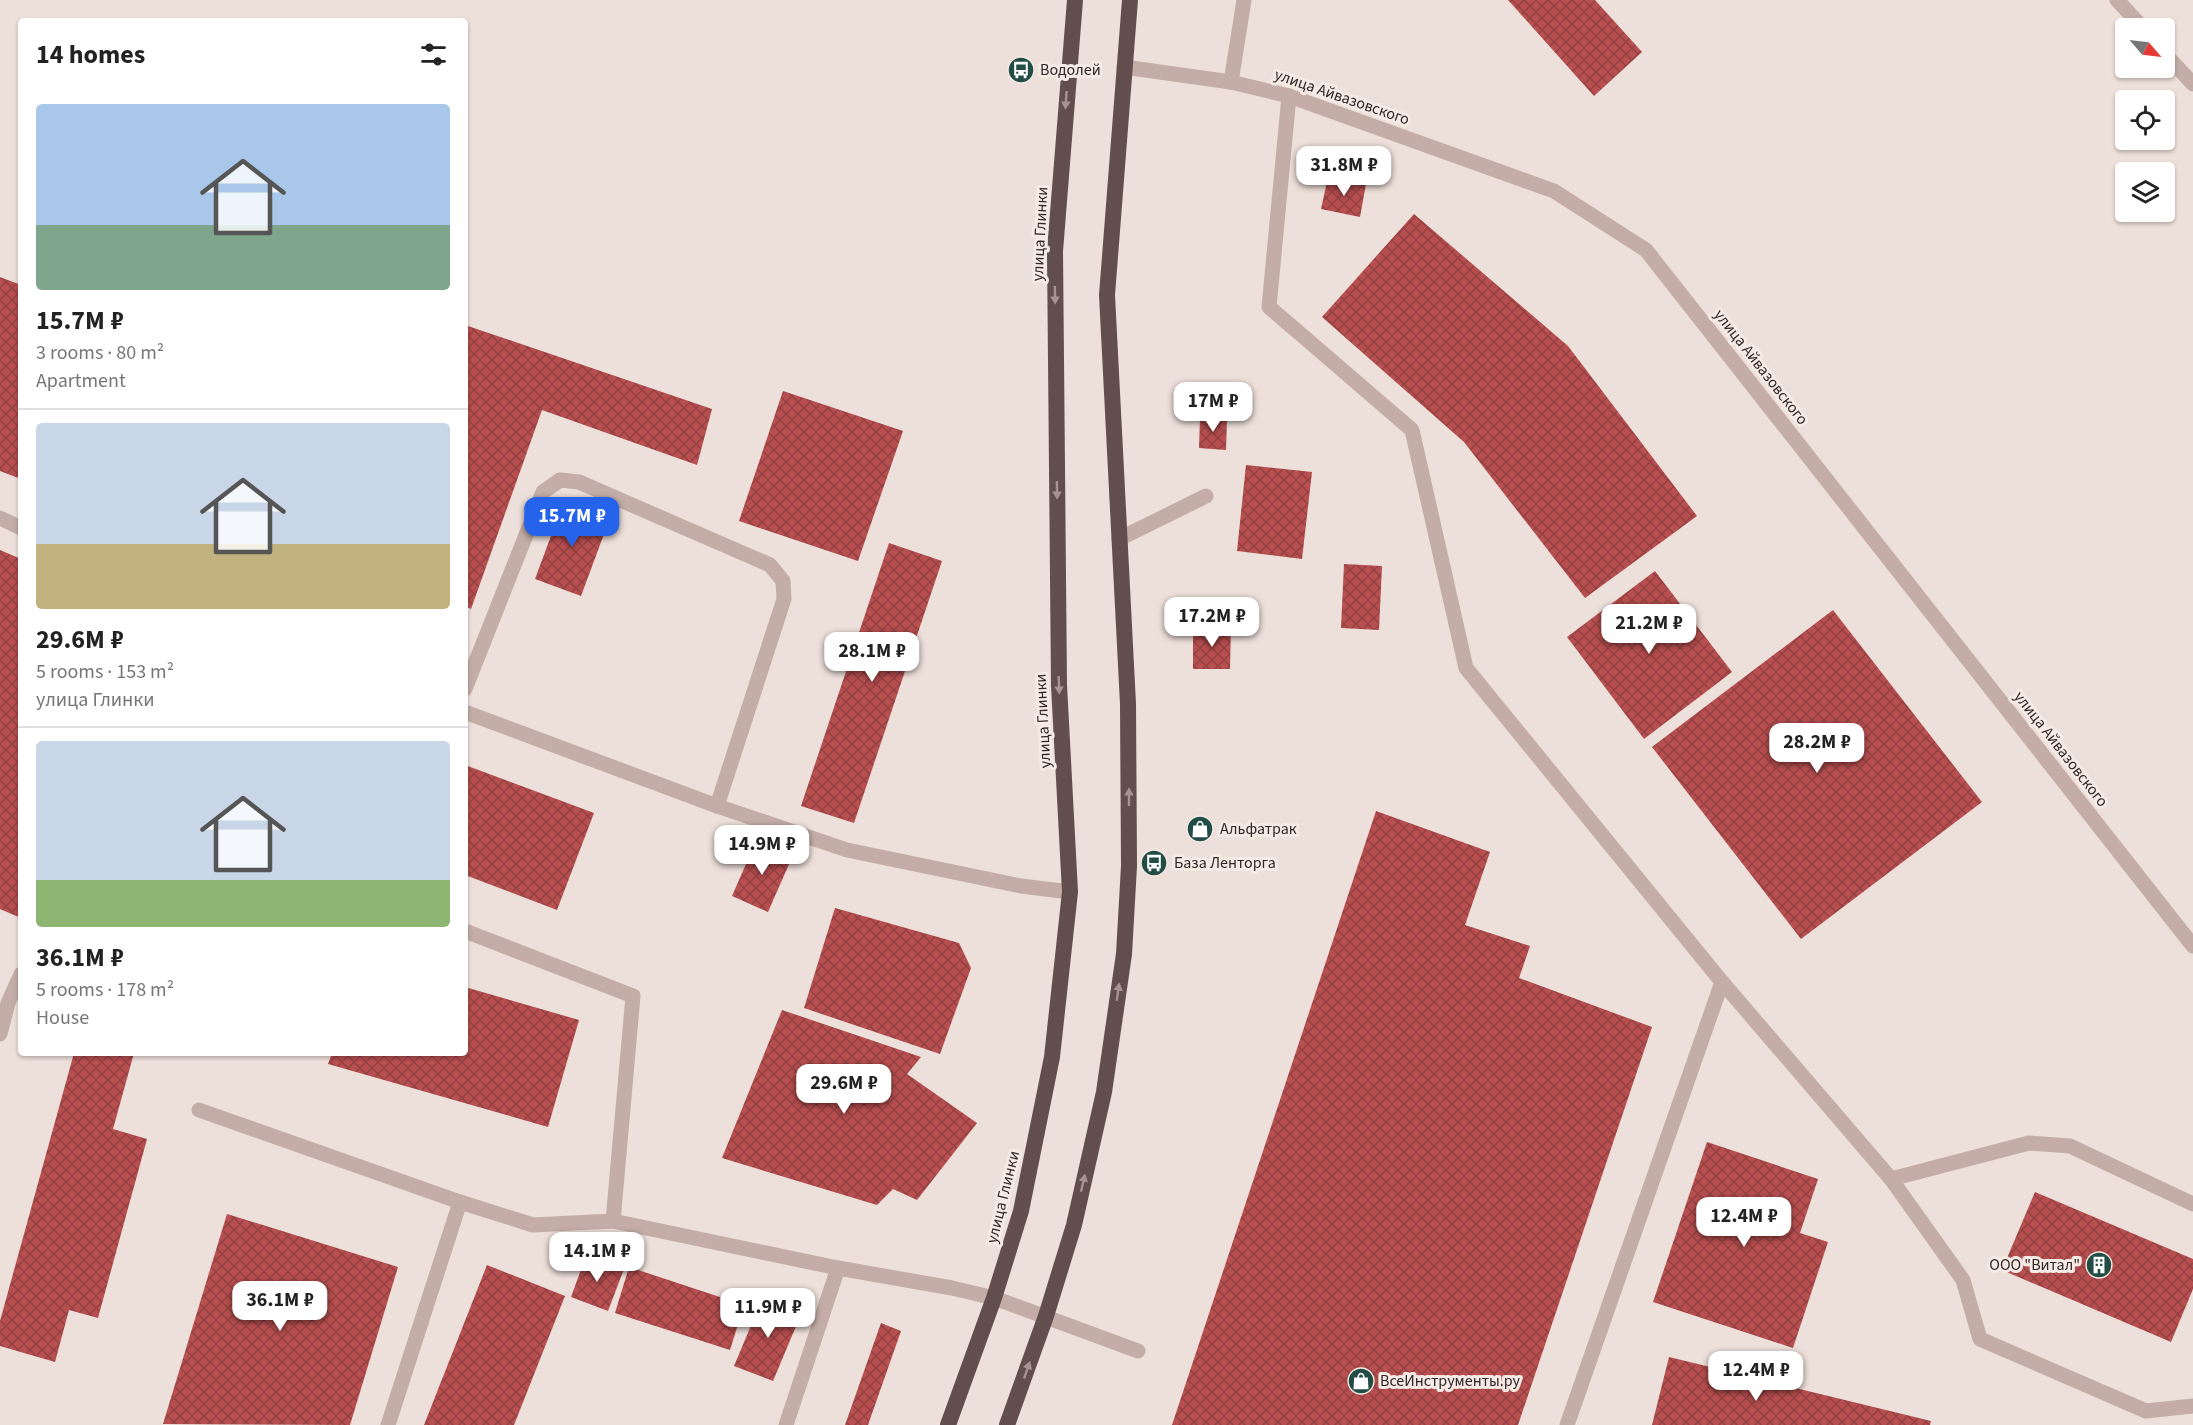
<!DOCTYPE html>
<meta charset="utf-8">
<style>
:root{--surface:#fff;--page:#f6f6f6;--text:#222;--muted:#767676;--line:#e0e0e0;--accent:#2563eb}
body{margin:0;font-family:"Source Sans 3",sans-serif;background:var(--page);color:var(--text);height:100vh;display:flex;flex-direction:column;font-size:22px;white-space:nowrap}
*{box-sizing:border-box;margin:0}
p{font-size:20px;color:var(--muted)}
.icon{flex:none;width:33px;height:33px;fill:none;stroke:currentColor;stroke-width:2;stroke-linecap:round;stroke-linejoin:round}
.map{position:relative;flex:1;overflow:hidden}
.drawer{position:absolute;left:18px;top:18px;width:450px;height:1038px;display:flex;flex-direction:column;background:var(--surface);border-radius:6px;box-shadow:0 2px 4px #0004}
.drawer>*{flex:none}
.needle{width:39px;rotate:118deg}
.buttons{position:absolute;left:2115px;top:18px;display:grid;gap:12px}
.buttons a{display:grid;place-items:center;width:60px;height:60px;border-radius:6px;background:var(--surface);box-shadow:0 2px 4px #0004;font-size:30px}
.price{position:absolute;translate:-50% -51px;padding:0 14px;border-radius:12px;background:#fff;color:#222;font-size:20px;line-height:39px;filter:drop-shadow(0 2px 3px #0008)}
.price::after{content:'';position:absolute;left:50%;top:36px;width:18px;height:14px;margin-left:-9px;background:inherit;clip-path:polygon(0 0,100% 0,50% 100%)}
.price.selected{background:var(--accent);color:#fff}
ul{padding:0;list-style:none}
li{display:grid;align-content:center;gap:12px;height:318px;padding:0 18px}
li+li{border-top:2px solid var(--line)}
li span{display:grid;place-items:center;height:186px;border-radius:6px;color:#555}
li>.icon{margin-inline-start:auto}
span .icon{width:108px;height:108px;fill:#fffc;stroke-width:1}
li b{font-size:26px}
h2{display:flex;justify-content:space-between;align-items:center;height:72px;padding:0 18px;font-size:26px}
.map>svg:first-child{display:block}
.building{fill:url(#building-cross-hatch)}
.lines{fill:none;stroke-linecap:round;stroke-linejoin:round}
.service{stroke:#c4ada7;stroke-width:15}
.trunk{stroke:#624e4c;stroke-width:16}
.oneway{fill:#a59491}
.labels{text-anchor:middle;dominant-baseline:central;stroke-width:6;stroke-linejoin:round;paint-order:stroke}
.poi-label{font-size:16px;fill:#312726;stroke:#f6eae5;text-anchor:start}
.street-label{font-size:16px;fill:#312726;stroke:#f6eae5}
</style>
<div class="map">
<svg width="2193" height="1425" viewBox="0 0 2193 1425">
<defs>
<pattern id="building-cross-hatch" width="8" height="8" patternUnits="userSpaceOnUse" patternTransform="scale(1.5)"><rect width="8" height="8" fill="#b74e4f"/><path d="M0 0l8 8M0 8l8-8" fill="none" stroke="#954141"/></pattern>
</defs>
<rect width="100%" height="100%" fill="#eddfd9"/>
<g class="building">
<path d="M1508,0H1595L1642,52L1594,96Z"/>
<path d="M1328,177L1366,184L1360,217L1321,209Z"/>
<path d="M1414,214L1568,346L1697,516L1585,598L1464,442L1322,317Z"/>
<path d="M0,277L21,285V479L0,471Z"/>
<path d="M465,325L712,409L697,465L542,410L471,609L465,606Z"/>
<path d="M783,391L903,431L858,561L739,521Z"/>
<path d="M1200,416L1227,418L1226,450L1199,448Z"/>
<path d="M1246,465L1312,472L1302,559L1237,551Z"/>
<path d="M564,501L610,518L581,596L535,579Z"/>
<path d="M889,543L942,561L854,823L801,806Z"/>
<path d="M0,550L21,559V918L0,909Z"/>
<path d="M1344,564L1382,566L1379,630L1341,628Z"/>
<path d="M1655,571L1732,672L1644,739L1567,637Z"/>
<path d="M1833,610L1982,802L1801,939L1652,747Z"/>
<path d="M1193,627H1231L1230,669H1193Z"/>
<path d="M465,765L594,813L557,910L465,875Z"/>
<path d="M1376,811L1490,852L1465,925L1530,946L1519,978L1652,1027L1518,1425H1172Z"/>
<path d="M757,839L793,855L768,912L732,896Z"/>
<path d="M835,908L959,943L971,968L940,1054L804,1008Z"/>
<path d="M465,987L579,1020L548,1127L328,1064L332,1053H465Z"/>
<path d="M782,1010L921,1057L907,1074L977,1123L917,1200L893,1189L877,1205L722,1158Z"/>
<path d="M74,1053H134L113,1129L147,1139L98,1318L69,1310L55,1362L0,1346V1321Z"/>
<path d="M1707,1142L1818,1179L1800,1233L1828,1242L1793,1348L1653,1302Z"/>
<path d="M2035,1192L2193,1259V1289L2171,1342L2002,1270Z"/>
<path d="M227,1214L398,1267L350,1425L163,1424Z"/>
<path d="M586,1256L624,1269L608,1311L571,1297Z"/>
<path d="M487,1265L565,1296L514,1425H424Z"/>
<path d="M629,1267L744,1305L730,1350L615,1313Z"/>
<path d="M763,1297L802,1312L773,1381L734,1366Z"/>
<path d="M881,1323L901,1331L868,1425H845Z"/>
<path d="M1669,1357L1931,1421L1930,1425H1652Z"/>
</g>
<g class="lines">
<g class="service">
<path d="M2117,0L2143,28"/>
<path d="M2164,53L2193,84"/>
<path d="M1124,67L1231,82L1289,96L1554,191L1646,250L2193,946"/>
<path d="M1231,82L1244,0"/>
<path d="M1289,96L1269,307L1412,430L1466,668L1722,982L1567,1425"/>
<path d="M0,518L21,528"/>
<path d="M1119,539L1206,496"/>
<path d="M465,689L543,492L560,480L579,482L770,565L783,581L784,599L717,806"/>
<path d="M465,712L717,806L847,850L1021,886L1070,892"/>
<path d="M465,931L633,996L613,1221L838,1268L952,1288L994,1298L1138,1351"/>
<path d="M1722,982L1891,1179L1963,1280L1980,1339L2146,1411L2193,1406"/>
<path d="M0,1034L8,1003L21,974"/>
<path d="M199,1110L460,1202L533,1225L613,1221"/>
<path d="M1891,1179L2029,1143L2070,1146L2193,1204"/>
<path d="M388,1425L460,1202"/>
<path d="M786,1425L838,1268"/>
</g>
<g class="trunk">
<path d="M948,1425L994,1298L1021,1211L1052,1057L1070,892L1059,685L1055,251L1075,0"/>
<path d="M1007,1425L1046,1316L1074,1225L1104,1092L1124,954L1129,866L1128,704L1107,295L1130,0"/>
</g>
</g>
<defs><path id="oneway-solid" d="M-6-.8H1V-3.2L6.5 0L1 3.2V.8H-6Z" transform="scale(1.5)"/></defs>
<g class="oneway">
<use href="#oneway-solid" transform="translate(1066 100) rotate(94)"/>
<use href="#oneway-solid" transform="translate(1055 295) rotate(89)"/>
<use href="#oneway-solid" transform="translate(1057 490) rotate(89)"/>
<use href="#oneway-solid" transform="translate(1059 685) rotate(88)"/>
<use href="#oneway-solid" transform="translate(1129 797) rotate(-90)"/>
<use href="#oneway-solid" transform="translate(1118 992) rotate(-82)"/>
<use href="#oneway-solid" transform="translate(1083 1183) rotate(-77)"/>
<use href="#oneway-solid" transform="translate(1027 1370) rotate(-71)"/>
</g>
<defs>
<symbol id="bus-disc" viewBox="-11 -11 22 22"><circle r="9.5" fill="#214d45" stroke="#f6eae5"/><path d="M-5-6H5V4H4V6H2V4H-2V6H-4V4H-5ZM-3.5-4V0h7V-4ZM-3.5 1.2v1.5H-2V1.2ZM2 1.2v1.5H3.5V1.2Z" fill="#fff"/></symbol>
<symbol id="shop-disc" viewBox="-11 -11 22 22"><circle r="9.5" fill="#214d45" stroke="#f6eae5"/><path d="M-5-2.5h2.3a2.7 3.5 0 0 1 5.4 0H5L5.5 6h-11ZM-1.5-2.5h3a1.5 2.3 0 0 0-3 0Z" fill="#fff"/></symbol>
<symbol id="building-disc" viewBox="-11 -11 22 22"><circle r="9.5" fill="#214d45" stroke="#f6eae5"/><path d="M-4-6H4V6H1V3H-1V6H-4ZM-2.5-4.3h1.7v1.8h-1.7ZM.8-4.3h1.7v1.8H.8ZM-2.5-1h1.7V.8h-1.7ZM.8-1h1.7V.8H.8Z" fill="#fff"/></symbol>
</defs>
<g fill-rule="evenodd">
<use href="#bus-disc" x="1006" y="55" width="30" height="30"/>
<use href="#shop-disc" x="1185" y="814" width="30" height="30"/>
<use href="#bus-disc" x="1139" y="848" width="30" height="30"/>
<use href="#building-disc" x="2084" y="1250" width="30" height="30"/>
<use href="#shop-disc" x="1346" y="1366" width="30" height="30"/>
</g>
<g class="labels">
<g class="poi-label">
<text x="1040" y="70">Водолей</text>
<text x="1220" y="829">Альфатрак</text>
<text x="1174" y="863">База Ленторга</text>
<text x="2080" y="1265" text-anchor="end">ООО "Витал"</text>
<text x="1380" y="1381">ВсеИнструменты.ру</text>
</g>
<g class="street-label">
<text transform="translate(1342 97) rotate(19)">улица Айвазовского</text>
<text transform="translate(1040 234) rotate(-87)">улица Глинки</text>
<text transform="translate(1761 367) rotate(52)">улица Айвазовского</text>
<text transform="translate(1043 721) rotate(-93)">улица Глинки</text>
<text transform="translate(2061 749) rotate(52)">улица Айвазовского</text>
<text transform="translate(1003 1197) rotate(-76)">улица Глинки</text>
</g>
</g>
</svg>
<div class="buttons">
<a><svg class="needle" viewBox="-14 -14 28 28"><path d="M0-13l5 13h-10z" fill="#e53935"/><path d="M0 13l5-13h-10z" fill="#767676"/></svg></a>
<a><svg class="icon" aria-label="locate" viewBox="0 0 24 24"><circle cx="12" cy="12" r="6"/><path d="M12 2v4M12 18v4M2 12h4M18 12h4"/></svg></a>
<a><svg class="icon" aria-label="layers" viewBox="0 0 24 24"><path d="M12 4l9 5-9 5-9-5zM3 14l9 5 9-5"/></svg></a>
</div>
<b class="price" style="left:1344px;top:197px">31.8M ₽</b>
<b class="price" style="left:1213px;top:433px">17M ₽</b>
<b class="price selected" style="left:572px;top:548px">15.7M ₽</b>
<b class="price" style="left:1212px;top:648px">17.2M ₽</b>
<b class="price" style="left:1649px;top:655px">21.2M ₽</b>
<b class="price" style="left:872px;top:683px">28.1M ₽</b>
<b class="price" style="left:1817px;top:774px">28.2M ₽</b>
<b class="price" style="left:762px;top:876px">14.9M ₽</b>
<b class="price" style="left:844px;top:1115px">29.6M ₽</b>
<b class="price" style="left:1744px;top:1248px">12.4M ₽</b>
<b class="price" style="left:597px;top:1283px">14.1M ₽</b>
<b class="price" style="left:280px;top:1332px">36.1M ₽</b>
<b class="price" style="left:768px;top:1339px">11.9M ₽</b>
<b class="price" style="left:1756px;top:1402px">12.4M ₽</b>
<section class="drawer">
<h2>14 homes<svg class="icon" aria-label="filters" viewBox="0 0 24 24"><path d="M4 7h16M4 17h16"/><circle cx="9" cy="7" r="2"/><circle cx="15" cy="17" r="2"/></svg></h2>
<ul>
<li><span style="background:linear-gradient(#a9c7e8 65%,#7fa58c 0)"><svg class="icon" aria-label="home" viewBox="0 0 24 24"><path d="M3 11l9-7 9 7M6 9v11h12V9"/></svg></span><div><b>15.7M ₽</b><p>3 rooms · 80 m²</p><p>Apartment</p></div></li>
<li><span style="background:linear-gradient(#c9d6e8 65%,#c2b280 0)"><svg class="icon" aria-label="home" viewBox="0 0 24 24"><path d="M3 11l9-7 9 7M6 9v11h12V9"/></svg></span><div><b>29.6M ₽</b><p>5 rooms · 153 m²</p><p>улица Глинки</p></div></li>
<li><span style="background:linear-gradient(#c9d6e8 75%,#8fb573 0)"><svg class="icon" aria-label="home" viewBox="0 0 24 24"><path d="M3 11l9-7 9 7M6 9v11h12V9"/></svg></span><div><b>36.1M ₽</b><p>5 rooms · 178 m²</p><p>House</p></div></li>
</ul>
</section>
</div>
